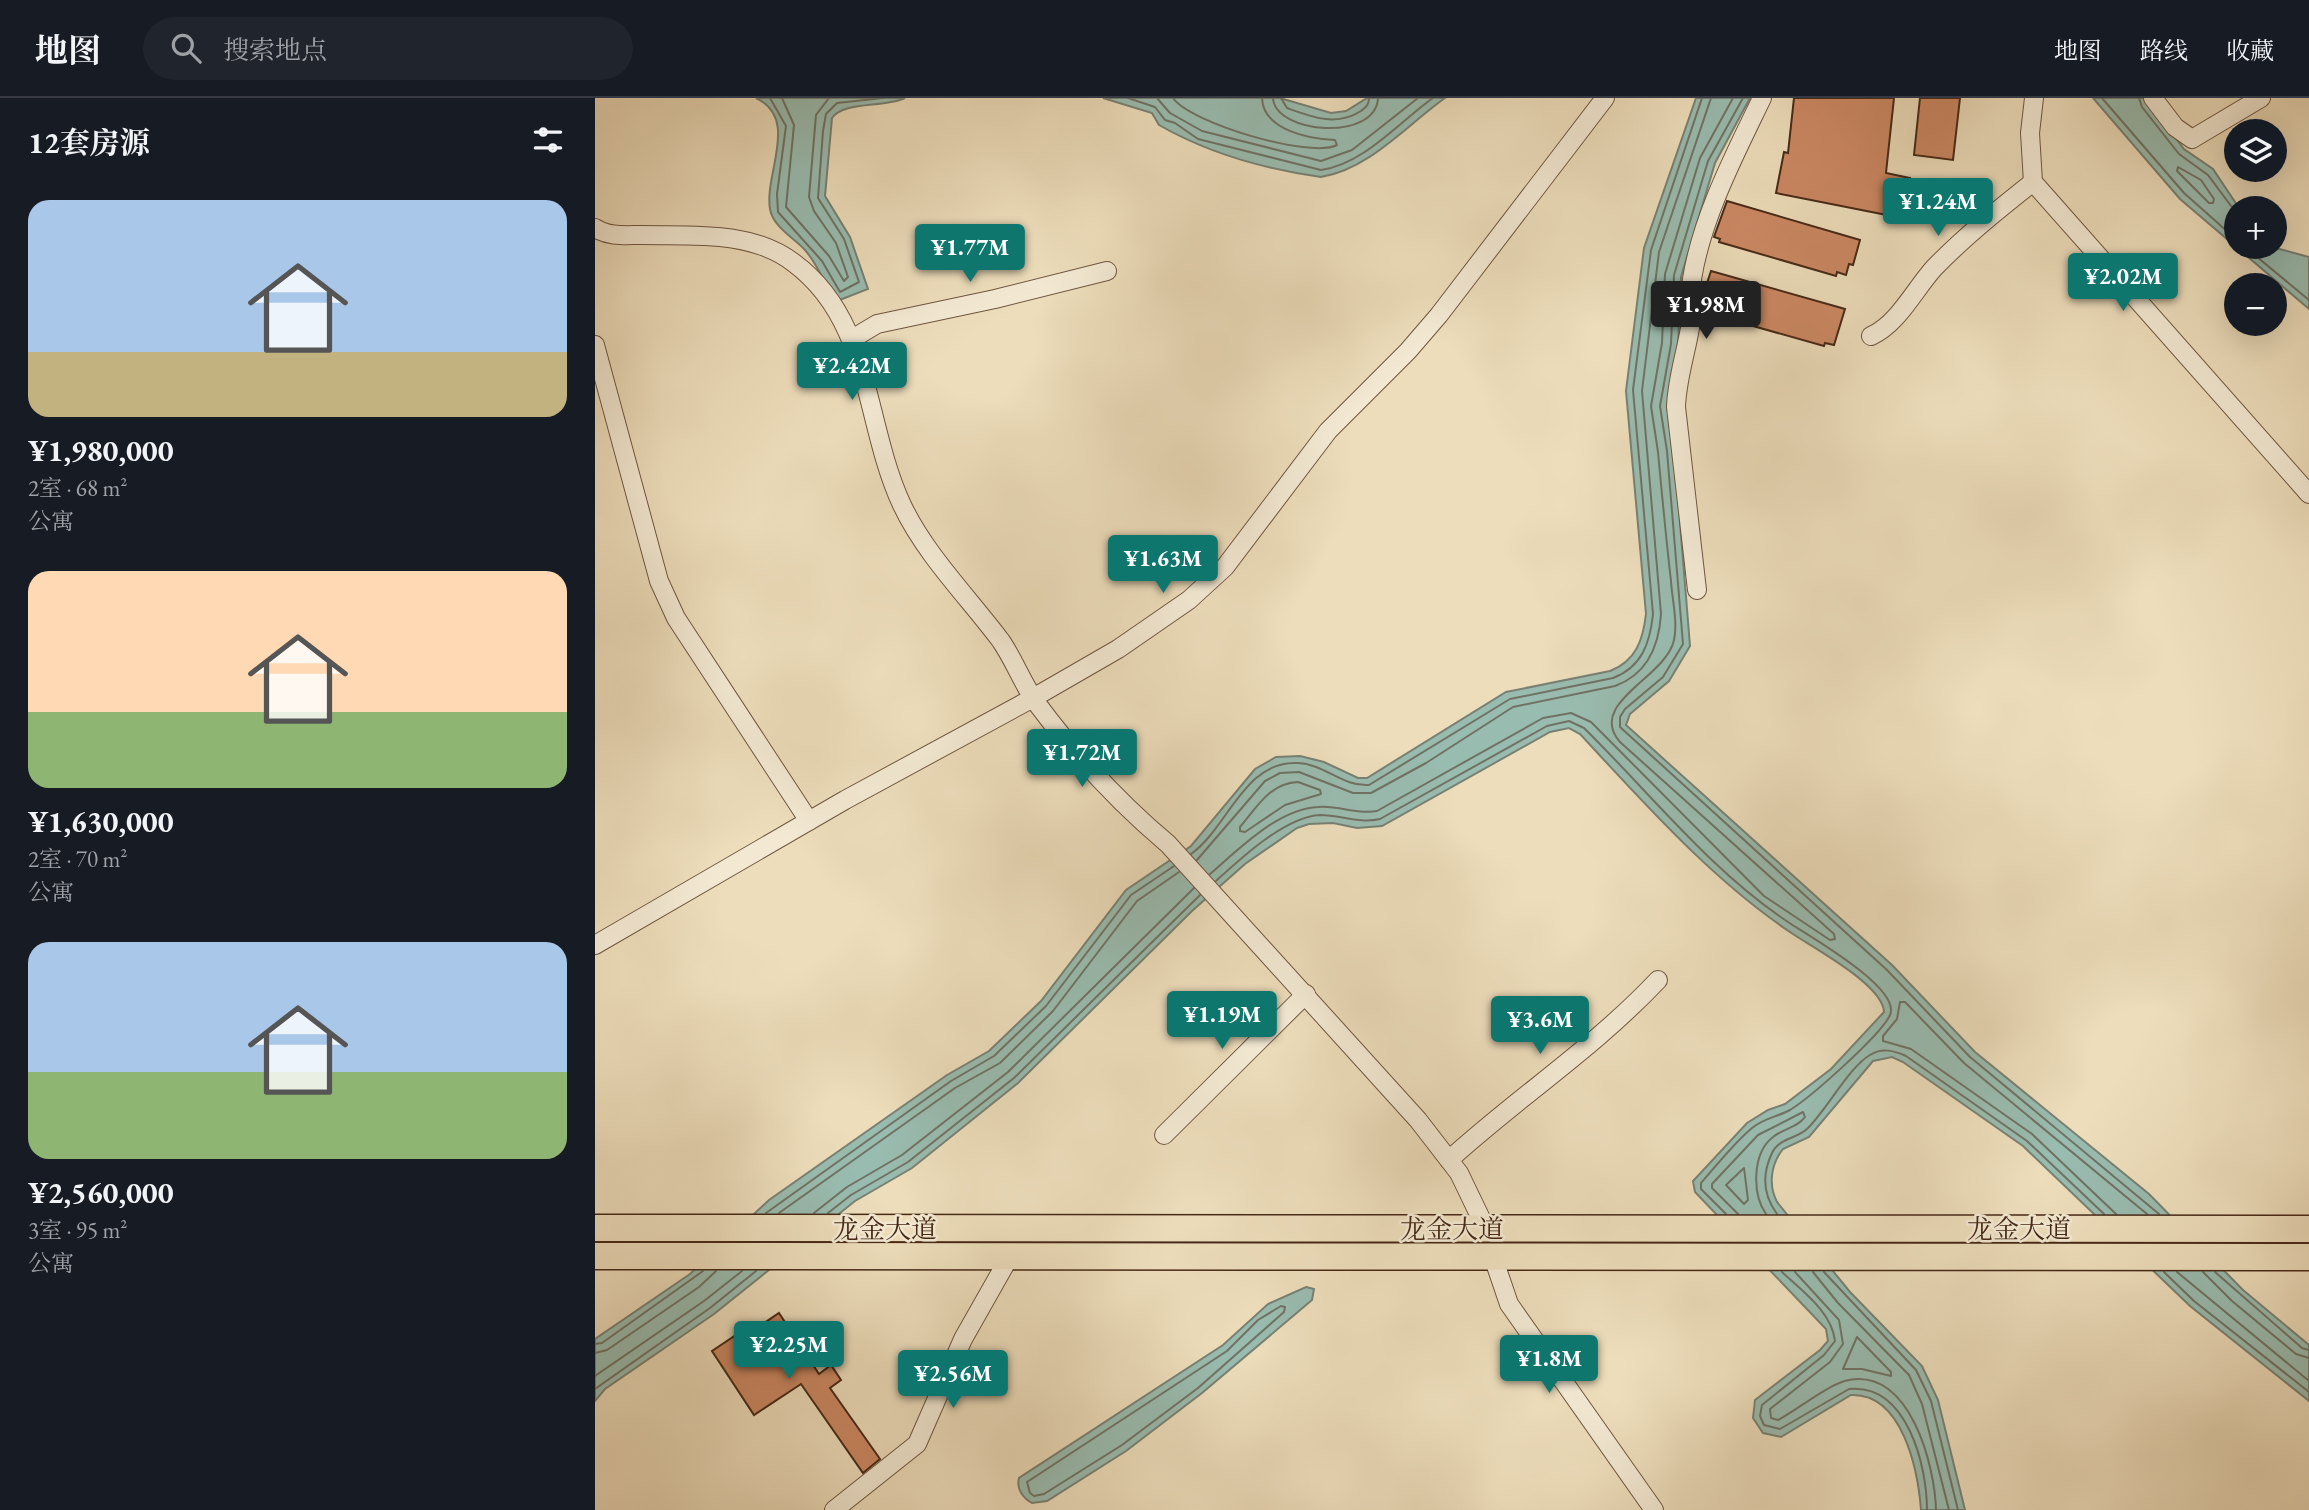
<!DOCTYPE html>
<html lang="zh">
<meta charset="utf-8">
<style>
:root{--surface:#171b24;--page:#20242c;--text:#f1f3f6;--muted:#9ea1a6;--line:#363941;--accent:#0f766e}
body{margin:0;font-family:"EB Garamond","Noto Serif SC",serif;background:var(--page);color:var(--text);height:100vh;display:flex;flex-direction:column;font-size:26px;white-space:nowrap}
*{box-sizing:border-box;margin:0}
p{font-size:23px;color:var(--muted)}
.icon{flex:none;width:38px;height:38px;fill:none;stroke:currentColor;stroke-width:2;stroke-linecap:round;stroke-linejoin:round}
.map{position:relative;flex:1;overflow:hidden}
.drawer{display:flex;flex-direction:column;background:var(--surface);width:595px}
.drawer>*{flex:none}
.controls{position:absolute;left:1629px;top:21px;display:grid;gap:14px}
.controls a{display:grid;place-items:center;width:63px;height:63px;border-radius:50%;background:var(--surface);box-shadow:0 7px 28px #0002;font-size:35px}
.price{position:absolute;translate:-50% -60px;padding:0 16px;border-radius:7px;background:var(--accent);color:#fff;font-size:23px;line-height:46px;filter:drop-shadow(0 2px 4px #0008)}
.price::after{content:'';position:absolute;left:50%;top:42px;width:21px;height:16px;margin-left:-10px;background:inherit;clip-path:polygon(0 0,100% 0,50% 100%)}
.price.current{background:#222;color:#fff}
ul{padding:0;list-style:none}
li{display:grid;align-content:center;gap:14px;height:371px;padding:0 28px}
li span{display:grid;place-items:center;height:217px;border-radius:21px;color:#555}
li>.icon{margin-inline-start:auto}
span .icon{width:126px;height:126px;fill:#fffc;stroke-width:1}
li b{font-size:30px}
h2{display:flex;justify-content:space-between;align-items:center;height:84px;padding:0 28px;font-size:30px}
header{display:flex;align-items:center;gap:42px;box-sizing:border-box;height:98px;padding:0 35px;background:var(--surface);border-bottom:2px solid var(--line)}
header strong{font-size:33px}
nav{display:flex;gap:38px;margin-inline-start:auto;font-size:24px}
.search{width:490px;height:63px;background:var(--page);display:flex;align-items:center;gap:18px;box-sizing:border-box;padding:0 24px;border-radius:38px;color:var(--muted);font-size:26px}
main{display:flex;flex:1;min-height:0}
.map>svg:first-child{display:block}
.water{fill:#99bcb0;stroke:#788173;stroke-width:2}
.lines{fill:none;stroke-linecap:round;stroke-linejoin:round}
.shore{stroke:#707264;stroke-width:2}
.building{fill:#cb8863;stroke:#462917;stroke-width:2}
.street-casing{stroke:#705640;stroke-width:20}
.primary-casing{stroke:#462917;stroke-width:29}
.street{stroke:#f3e9d3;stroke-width:18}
.primary{stroke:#edddbb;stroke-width:26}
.labels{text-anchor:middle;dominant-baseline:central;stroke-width:5;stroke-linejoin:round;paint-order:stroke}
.street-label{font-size:26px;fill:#462917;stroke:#f3e9d3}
</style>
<header>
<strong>地图</strong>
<div class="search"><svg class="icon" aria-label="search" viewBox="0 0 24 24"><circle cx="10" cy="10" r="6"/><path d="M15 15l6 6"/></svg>搜索地点</div>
<nav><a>地图</a><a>路线</a><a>收藏</a></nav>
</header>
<main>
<section class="drawer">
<h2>12套房源<svg class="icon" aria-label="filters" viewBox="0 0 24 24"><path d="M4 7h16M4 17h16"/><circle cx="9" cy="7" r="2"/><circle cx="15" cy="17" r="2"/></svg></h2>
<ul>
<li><span style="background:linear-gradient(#a9c7e8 70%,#c2b280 0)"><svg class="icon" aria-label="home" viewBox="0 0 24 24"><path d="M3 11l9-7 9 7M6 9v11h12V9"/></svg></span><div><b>¥1,980,000</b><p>2室 · 68 m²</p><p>公寓</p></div></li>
<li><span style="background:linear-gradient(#ffd9b3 65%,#8fb573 0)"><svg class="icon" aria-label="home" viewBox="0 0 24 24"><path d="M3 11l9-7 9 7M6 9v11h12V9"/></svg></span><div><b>¥1,630,000</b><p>2室 · 70 m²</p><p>公寓</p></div></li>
<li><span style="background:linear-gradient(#a9c7e8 60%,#8fb573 0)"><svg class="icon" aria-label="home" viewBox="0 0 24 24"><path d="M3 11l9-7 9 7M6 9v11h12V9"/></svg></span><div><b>¥2,560,000</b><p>3室 · 95 m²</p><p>公寓</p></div></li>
</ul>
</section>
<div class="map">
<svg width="1714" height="1412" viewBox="0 0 1714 1412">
<rect width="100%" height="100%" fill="#edddbb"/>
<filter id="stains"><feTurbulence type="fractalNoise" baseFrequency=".00286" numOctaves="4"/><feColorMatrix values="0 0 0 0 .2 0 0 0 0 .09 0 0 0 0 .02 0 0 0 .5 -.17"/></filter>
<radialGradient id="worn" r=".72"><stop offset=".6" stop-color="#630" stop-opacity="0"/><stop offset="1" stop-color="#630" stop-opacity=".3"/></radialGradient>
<g class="water">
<path d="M161,0H310C289,10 248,3 237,20L230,98L255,139L273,191L242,203C229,187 224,168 210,152C199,140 178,129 175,111C169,75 205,21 161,0Z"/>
<path d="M508,0H685L736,15L751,13L772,0H850C812,27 773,72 726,79C669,71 613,55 564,27L557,15Z"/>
<path d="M1101,0H1155L1120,65L1086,179L1083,247L1072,308L1079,351L1095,548L1074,583L1035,616L1031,627L1297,867L1380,954L1554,1096L1648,1192L1714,1247V1303L1595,1208L1428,1048L1308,964L1297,959L1278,963L1214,1039L1188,1051C1176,1066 1173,1087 1182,1104L1255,1194L1327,1268L1343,1302L1370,1412H1326C1323,1373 1308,1295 1256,1297L1186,1339L1168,1335L1158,1320L1160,1302L1225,1252L1233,1243L1231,1231L1100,1094L1098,1083L1152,1025L1173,1012L1190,1006L1236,971L1289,914C1288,887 1220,851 1198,836C1118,783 1050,706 985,636L974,630L955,634L787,728L762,730L738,725L714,726L702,730L650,766L597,813L423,985L317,1070L260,1103L119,1216L10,1291L0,1303V1241L95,1176L174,1102L352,977L394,953L446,903L531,792L596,748L660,671L681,659L705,658L729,664L763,680H772L911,594L1015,573C1041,563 1048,542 1051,516L1031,293L1049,150Z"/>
<path d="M1498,0H1550L1589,51L1618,71L1644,110H1642V149H1677L1714,159V211L1585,101Z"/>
<path d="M711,1189L719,1191L717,1202L607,1295L531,1353L452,1403L437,1405C428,1400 421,1391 424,1380L628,1247L673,1206Z"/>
</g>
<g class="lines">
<g class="shore">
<path d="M175,0L191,28L182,96L183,114L227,163L245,194L264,184L249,141L223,100L228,33L231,16L242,5L288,0"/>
<path d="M187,0L199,27L191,109L234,158L249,183L253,179L241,145L219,113L214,99L221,17L234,0"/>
<path d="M533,0L560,9L570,22L580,25L603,41L726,72C769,66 804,24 838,0"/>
<path d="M562,0L575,15L607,33L726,63L757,52L823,0"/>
<path d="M578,0C595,25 716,61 742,47L740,42C714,41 668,32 667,0"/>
<path d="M678,0C680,36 781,44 783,0"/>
<path d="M686,0L692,10C717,19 741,29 766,13C771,9 774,7 774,0"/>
<path d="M1148,0L1113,63L1079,177L1076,246L1065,308L1072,353L1088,546L1068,579L1030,611L1025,619V629L1292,872L1375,959L1564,1116"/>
<path d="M1507,0L1589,95L1642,142"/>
<path d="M1544,0L1547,9L1584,56L1613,77L1642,116"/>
<path d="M1583,69L1606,82L1619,101L1618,105H1614L1582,73Z"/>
<path d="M1650,149L1714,202"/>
<path d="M703,684L725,692L726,696L690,707L650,734L645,733V729C662,709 675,685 703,684Z"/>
<path d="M596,756C633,730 649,662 703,665C729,666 748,689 774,687L915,601L1018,580C1047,569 1055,545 1058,516L1038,292L1056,152L1107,0"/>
<path d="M602,762L670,683L685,675L704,674L758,695H776L831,665L918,609L1020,588C1053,576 1064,548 1066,516L1047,293L1064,154L1116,0"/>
<path d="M615,776C644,751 683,711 723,709C744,707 762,717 782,713L948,620L976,615L996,624L1169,798L1235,842L1240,841L1239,836L1025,644C991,605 1071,580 1079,542C1083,524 1077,501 1076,483C1071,440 1067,397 1063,354L1056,308L1067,245L1070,176L1105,60L1138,0"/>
<path d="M621,783C646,760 690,719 725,717C746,717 764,726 785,721L952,628L974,623L989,630C1055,695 1115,772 1193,824C1212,837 1307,890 1295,917C1286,937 1216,999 1195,1012C1182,1019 1169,1020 1157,1030C1138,1046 1122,1067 1106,1085V1091L1131,1116"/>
<path d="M1149,1070L1153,1102L1149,1106L1131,1087Z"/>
<path d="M171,1115L356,983L399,958L451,908L536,797L579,768"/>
<path d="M184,1115L360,990L405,965L458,913L542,803L584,774"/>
<path d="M219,1115L252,1089L307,1057L413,974L599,790"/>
<path d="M233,1115L256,1097L313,1064L419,980L605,797"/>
<path d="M1143,1116L1117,1090V1086L1163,1037L1208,1014L1210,1019C1202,1030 1189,1030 1178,1039C1157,1055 1157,1096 1171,1116"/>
<path d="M1182,1116C1168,1097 1167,1076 1177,1055C1184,1040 1201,1041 1212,1031C1231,1013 1254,969 1275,957C1287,949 1300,953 1311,958L1432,1043L1509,1116"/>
<path d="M1521,1116L1437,1036L1316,951L1288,943V938L1302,921L1305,904H1310L1369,965L1552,1116"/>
<path d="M1187,1174C1207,1193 1237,1214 1240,1243L1229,1257L1167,1307L1165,1318L1169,1327L1185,1331L1254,1291C1312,1285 1332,1368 1332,1412"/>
<path d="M1200,1174L1244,1222L1248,1246L1235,1264L1175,1311L1176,1320L1183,1322C1202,1312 1235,1285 1254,1282C1315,1270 1340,1368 1341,1412"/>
<path d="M1218,1174L1243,1205L1314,1277L1327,1306L1354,1412"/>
<path d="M1229,1174L1321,1272L1336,1303L1363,1412"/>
<path d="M1569,1174L1599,1203L1714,1294"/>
<path d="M1582,1174L1714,1283"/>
<path d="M1608,1174L1637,1203L1701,1256L1714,1260"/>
<path d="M1620,1174L1707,1250L1714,1252"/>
<path d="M686,1208L690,1209L689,1214L603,1290L527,1347L449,1396L439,1398L435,1395L432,1384L632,1253L663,1222Z"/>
<path d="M1262,1239L1296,1274V1278L1267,1271H1248Z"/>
<path d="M0,1246L7,1245L108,1173"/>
<path d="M0,1255L12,1252L104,1189L121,1173"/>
<path d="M0,1278L109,1203L147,1173"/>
<path d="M0,1291L115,1210L161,1173"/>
</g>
</g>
<g class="building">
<path d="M1199,0H1299L1291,75L1315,80L1307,120L1181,95L1189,54L1193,55Z"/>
<path d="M1325,0H1365L1358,62L1319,57Z"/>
<path d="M1132,103L1265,142L1258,167L1254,166L1251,177L1242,174L1241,178L1124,144L1125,141L1119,139Z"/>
<path d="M1116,173L1250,211L1239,247L1230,245L1229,248L1112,215L1113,211L1108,209V184L1112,185Z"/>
<path d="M184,1215L224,1276L236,1267L246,1282L235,1290L285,1361L268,1375L206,1286L159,1317L117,1253L144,1235L147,1240Z"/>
</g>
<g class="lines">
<defs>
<g id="street">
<path d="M1439,0L1435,35L1438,84L1714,396"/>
<path d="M1558,0L1580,29L1597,41L1666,0"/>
<path d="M0,130C14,139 30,137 46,137C97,138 156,132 199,165C277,223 269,326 307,407C330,456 373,499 406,543C419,562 427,584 440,603C479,656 523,704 573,746L823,1022L864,1075L891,1131"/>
<path d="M1276,238C1303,226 1320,191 1339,170C1370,138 1404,111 1438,84"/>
<path d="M257,241L282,226L400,201L512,173"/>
<path d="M0,247L64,483L81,520L214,723"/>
<path d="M1102,492L1081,309C1082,279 1092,252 1096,224C1097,210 1095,195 1097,181C1107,119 1140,56 1167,0"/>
<path d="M0,847L250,702L438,600L523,551L594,502L630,469L733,333L813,253L844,217L1010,0"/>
<path d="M569,1037L711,896"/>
<path d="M854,1062C922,1000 1000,949 1063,882"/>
<path d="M898,1159L914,1206L1059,1412"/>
<path d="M239,1412L322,1346L368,1241L415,1158"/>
</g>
<g id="primary">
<path d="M0,1130L1714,1131"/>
<path d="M0,1158L1714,1159"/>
</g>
</defs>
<use href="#street" class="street-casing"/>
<use href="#primary" class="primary-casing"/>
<use href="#street" class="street"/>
<use href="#primary" class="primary"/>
</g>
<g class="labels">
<g class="street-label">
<text x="290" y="1131">龙金大道</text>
<text x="857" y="1131">龙金大道</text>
<text x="1424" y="1131">龙金大道</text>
</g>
</g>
<rect width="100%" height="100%" filter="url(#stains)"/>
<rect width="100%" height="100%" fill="url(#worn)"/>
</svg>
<div class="controls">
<a><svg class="icon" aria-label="layers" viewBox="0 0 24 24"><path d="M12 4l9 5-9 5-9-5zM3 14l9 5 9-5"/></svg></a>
<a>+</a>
<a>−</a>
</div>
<b class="price" style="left:1343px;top:140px">¥1.24M</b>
<b class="price" style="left:375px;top:186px">¥1.77M</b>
<b class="price" style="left:1528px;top:215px">¥2.02M</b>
<b class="price current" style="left:1111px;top:243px">¥1.98M</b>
<b class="price" style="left:257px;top:304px">¥2.42M</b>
<b class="price" style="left:568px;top:497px">¥1.63M</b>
<b class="price" style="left:487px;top:691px">¥1.72M</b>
<b class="price" style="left:627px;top:953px">¥1.19M</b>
<b class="price" style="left:945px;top:958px">¥3.6M</b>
<b class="price" style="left:194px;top:1283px">¥2.25M</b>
<b class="price" style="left:954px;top:1297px">¥1.8M</b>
<b class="price" style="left:358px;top:1312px">¥2.56M</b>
</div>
</main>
